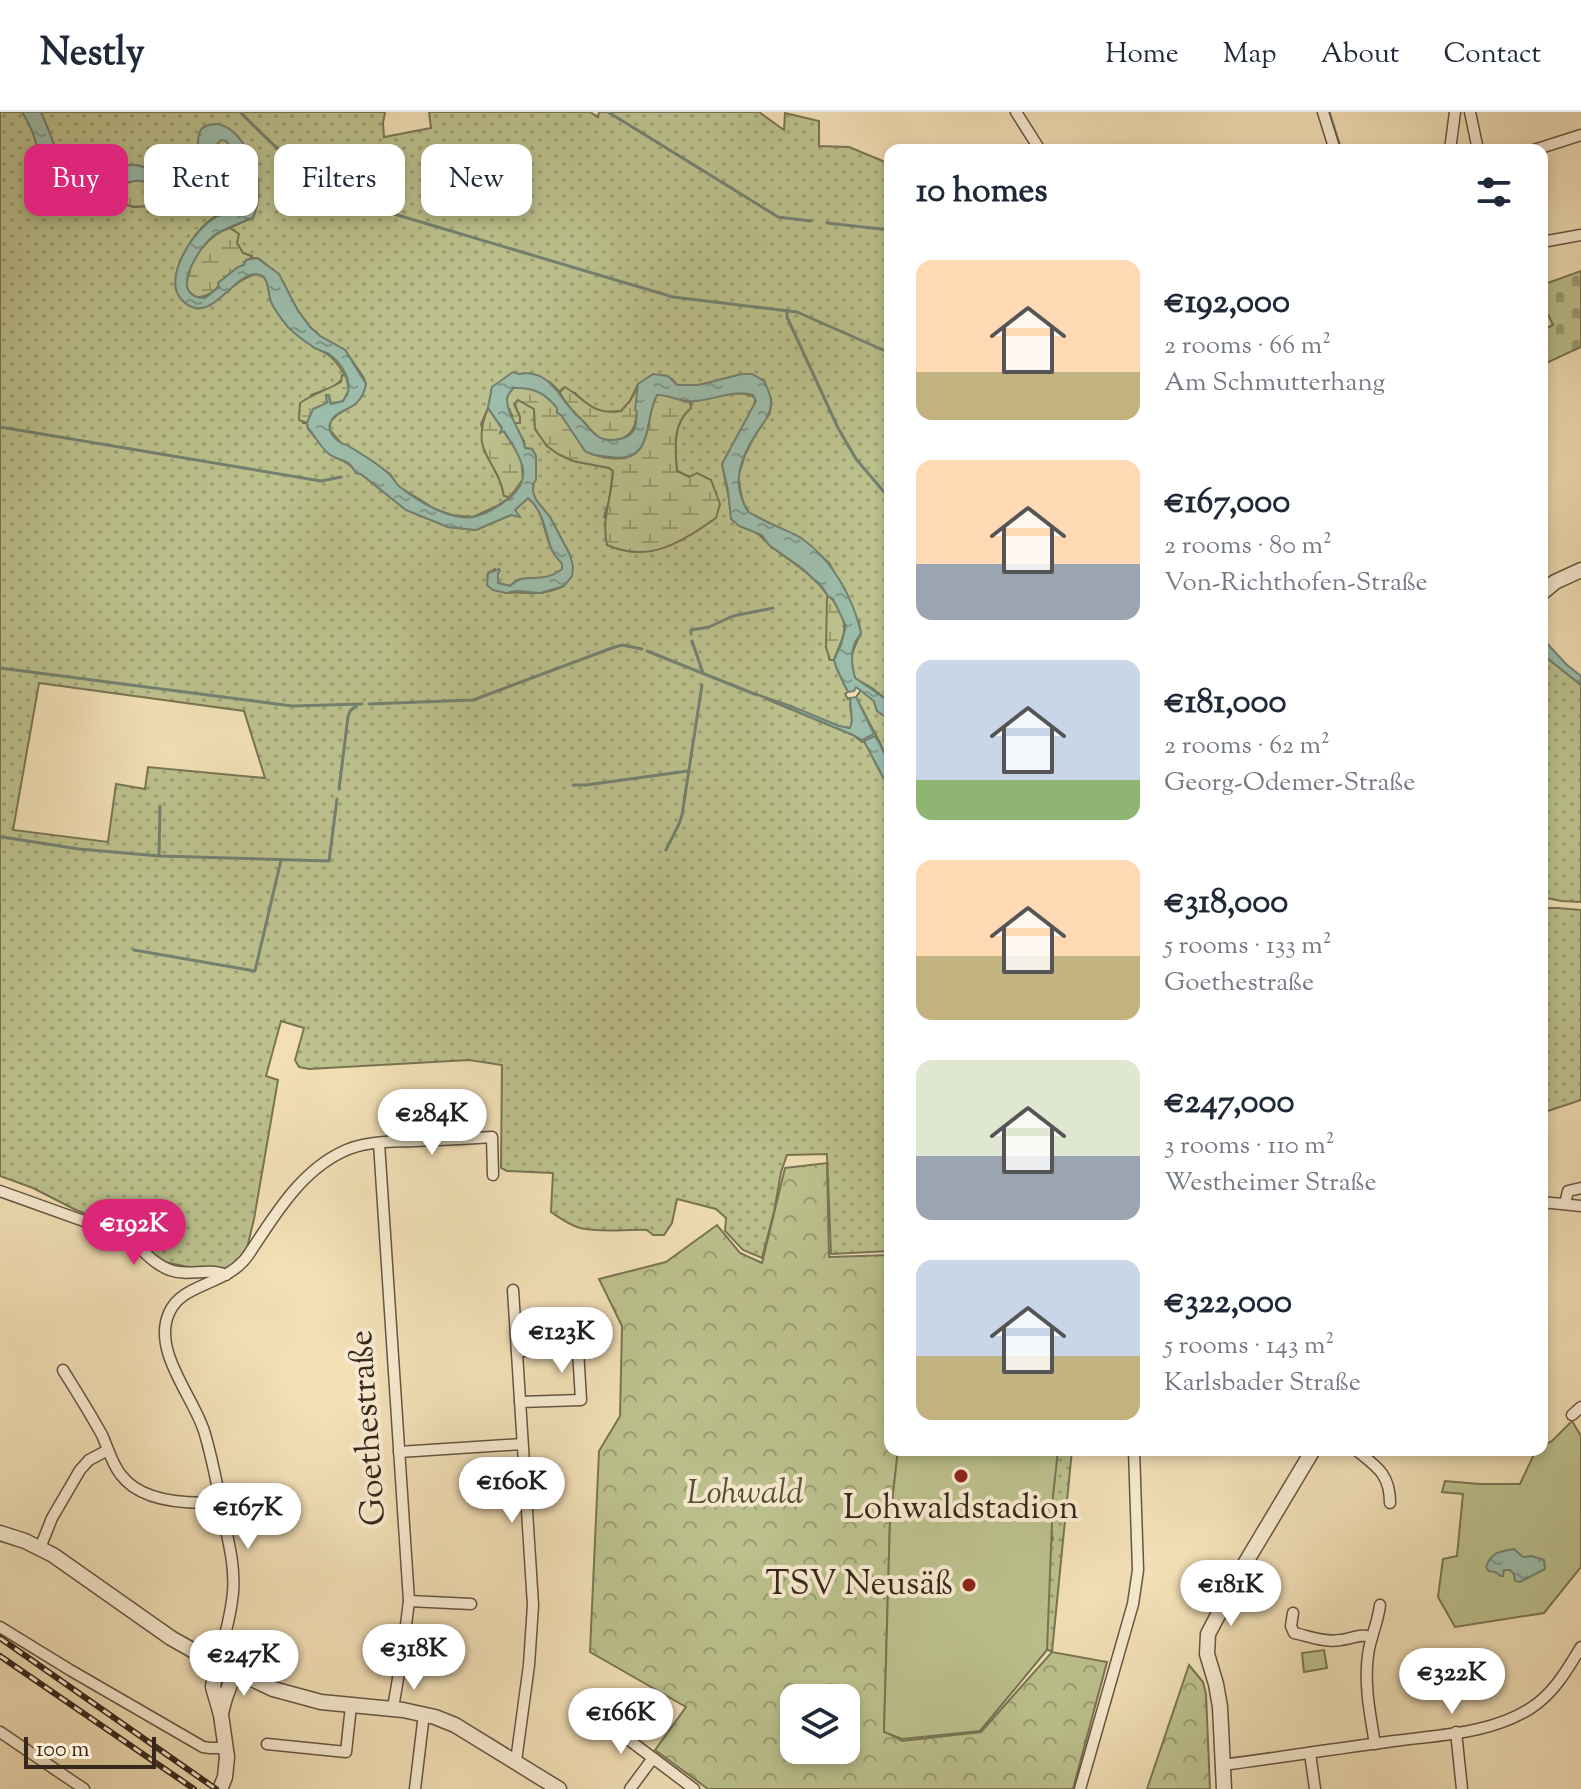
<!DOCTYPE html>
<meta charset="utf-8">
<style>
:root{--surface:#fff;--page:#f2f2f3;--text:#1f2937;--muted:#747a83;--line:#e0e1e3;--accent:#db2777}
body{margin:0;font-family:"Sorts Mill Goudy",serif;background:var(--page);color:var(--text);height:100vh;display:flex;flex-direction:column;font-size:30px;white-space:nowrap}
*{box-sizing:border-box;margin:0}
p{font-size:26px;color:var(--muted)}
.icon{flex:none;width:44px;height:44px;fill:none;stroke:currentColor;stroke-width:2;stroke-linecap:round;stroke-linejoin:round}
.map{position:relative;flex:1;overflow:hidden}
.side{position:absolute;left:884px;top:32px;width:664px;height:1312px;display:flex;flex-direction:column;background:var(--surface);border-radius:16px;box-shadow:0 4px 12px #0003}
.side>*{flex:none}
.banner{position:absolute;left:24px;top:32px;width:740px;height:72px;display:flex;gap:16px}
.fabs{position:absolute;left:780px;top:1572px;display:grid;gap:16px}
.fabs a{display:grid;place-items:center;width:80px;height:80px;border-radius:16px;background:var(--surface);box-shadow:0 4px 12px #0003;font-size:40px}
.scale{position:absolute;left:24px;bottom:20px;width:132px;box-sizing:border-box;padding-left:8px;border:4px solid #36271b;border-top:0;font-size:22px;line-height:28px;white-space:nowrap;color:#36271b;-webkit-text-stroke:6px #f7ead0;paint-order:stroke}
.price{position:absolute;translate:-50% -68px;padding:0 18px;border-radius:28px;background:#fff;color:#222;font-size:26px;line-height:52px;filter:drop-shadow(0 2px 4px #0008)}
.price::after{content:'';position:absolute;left:50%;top:48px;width:24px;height:18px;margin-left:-12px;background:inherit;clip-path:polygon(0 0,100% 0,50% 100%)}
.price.selected{background:var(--accent);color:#fff}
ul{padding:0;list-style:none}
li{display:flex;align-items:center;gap:24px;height:200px;padding:0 32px}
li span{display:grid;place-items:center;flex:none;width:224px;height:160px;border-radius:16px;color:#555}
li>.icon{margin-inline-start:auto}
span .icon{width:96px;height:96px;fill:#fffc;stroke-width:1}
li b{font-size:34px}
h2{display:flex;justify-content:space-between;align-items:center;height:96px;padding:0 32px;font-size:34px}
.chip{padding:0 28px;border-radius:16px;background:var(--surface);box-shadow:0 4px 12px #0003;font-size:28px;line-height:72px}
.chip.selected{background:var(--accent);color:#fff}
header{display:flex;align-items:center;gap:48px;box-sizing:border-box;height:112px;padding:0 40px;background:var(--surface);border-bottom:2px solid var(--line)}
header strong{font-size:38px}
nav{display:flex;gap:44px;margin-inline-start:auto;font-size:28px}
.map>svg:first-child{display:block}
.grass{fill:url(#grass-dots);stroke:#797454;stroke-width:2;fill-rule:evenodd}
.forest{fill:url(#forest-crowns);stroke:#797454;stroke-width:2;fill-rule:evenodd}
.wetland{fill:url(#wetland-marsh);stroke:#797454;stroke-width:2}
.cemetery{fill:url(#cemetery-stones);stroke:#797454;stroke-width:2}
.green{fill:#bcc18d;stroke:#797454;stroke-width:2}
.water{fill:url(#water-ripples);stroke:#738171;stroke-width:2}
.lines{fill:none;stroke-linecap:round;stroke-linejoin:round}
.stream{stroke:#738171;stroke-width:3}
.minor-casing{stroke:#655542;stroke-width:13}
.tertiary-casing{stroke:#655542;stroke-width:17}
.minor{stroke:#f7ead0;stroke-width:10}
.tertiary{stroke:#f7ead0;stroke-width:14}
.rail-casing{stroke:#36271b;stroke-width:6}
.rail{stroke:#f7ead0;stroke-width:3;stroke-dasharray:9;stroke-linecap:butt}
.poi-dot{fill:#8f2418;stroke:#f7ead0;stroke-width:3}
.labels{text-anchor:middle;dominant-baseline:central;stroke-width:8;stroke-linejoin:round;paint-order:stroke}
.street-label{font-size:34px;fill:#36271b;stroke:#f7ead0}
.park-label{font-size:34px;font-style:italic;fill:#584e38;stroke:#f7ead0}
.poi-label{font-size:34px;fill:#36271b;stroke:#f7ead0}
</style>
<header>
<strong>Nestly</strong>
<nav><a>Home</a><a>Map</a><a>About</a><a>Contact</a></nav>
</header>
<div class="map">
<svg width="1581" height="1677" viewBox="0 0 1581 1677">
<defs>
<pattern id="grass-dots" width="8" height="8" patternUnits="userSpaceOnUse" patternTransform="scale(2)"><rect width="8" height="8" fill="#bcc18d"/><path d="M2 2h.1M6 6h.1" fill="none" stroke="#9a9d72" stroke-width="1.8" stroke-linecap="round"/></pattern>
<pattern id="forest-crowns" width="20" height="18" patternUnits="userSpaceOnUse" patternTransform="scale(2)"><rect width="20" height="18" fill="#bcc18d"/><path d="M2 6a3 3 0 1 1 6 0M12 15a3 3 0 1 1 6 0" fill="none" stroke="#9a9d72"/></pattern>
<pattern id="wetland-marsh" width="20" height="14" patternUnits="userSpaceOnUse" patternTransform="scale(2)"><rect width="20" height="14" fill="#bcc18d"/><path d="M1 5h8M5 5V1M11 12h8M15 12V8" fill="none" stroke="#9a9d72"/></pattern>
<pattern id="cemetery-stones" width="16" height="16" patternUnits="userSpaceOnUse" patternTransform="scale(2)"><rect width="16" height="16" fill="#bcc18d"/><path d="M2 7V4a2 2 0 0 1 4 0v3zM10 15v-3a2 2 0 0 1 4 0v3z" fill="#9a9d72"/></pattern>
<pattern id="water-ripples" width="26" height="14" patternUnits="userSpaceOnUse" patternTransform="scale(2)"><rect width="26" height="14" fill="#9cbdab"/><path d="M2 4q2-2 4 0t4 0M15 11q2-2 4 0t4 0" fill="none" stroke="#809a8a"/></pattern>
</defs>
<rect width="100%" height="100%" fill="#f2dfb6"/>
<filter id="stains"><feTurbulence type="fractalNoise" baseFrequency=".0025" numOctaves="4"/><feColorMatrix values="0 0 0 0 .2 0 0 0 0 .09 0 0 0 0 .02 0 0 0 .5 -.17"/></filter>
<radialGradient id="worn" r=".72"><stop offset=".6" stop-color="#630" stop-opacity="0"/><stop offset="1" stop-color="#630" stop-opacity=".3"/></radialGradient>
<g class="grass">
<path d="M0,0H22C39,26 45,58 41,88L72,101L97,89V96L113,93L124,92L134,95L183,91C188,85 193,84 199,79C211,69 210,50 213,36L221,28H226C236,40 259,86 242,98C235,104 225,100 218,103C196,115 172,153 176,178L210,193C219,186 251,155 263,164C269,169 268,181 271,188C276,200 303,226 313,235C332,242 335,249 346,264L333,275L311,283L303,311H307L308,317C315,325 322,335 330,342C339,349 350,349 356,361L361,362L406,398L448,415L476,418L511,403H516L515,398L528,386C544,399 543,418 551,436C553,441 559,446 562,452V458C540,474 526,458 510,474L498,471L495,457L488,461L487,465L506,481C517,479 525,482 536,481C546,481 555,478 564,474L570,443L550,405L536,388L533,380L536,344L532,337L525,336L524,329L513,311H520V305L514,291L518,287L534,297L535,317L547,334L558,342L573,349L610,356L613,359L609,389L604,405L690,365L677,359C675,336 672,312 691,296L690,290C709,287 740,275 756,286L752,299L722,352L730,392L747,417C760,420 763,428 773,436C793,451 814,463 828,484L827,499L829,547L834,548L837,557L848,580L845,582L848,587L850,586L852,591L850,592L852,609L851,616C827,615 792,591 766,587L853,623L862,630L864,629L890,678V1139L831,1142L827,1042L787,1043L781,1060L774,1100L762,1146L743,1138L725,1119L726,1106L716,1097L677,1087L672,1111L664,1123H653L647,1118C625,1117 602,1121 580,1116C569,1113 560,1106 551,1100L553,1061L507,1059L501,1056L502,953L469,948L309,957L299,955L295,948L304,916L281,909L266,964L278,968L254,1107L247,1136L237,1152L225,1157L202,1158L160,1149L135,1126L117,1114L76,1098L33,1076L0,1064ZM39,571L244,599L265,666L148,655L145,677L116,672L108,730L13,718Z"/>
<path d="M41,0H385L383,11L384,25L431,16L429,0H590L598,5L599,0H759L784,18L785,1L819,9V34L849,35L890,52V590L872,576L855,566C849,545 852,539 861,521L859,510L851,496L849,486L829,451L801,426L749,401L743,390L738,366L740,359L745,343L755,323L770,301L771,287L764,269L742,262L699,273H677L672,267L638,272L630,289L621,299L602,300L589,294L575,281L562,277L560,280L550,270L524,261L492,275L488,296L481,312L494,357L501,370L504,384L510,385L497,394L473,405L452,403L435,397L398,374L390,362L341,331L329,317L331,309L337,303L354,293L362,284L366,272L364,266L345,238L320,224L310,215L297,197L278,162L258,146H252V144L243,141L237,131L234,118L230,116L253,105L258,69L218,12C215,12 206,14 204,15C191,24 205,54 193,68C184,68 165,63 158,58C149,58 141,53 133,53C127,53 106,59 102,62C87,71 80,96 61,86C56,74 58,65 57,52C56,34 48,17 41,0Z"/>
<path d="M1542,542L1581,573V790L1561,789L1542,785Z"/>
<path d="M861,578L874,589L877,599L890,608V658L881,633L856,585Z"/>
<path d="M1542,796H1558L1581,798V988L1542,1001Z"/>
<path d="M1050,1338H1072L1052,1540L1037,1532L1041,1447L1053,1427L1042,1394Z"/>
</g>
<g class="forest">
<path d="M827,1051L829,1145L890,1143V1338H898L890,1408L884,1619L902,1629L981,1620L1052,1540L1107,1550L1073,1677H708L655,1638L686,1595L590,1540L599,1339L620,1304L622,1214L599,1167L666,1150L717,1113L740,1141L762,1151L785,1056ZM794,1586H846V1638H794Z"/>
<path d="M1189,1553L1203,1570L1206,1582L1210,1677H1147Z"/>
</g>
<g class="wetland">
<path d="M136,68L171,76L177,83L185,87L183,91L134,95L124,92L113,93L96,97L97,89L118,74Z"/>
<path d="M230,116L239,122L237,131L243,141L252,144V146L246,148L244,153L219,171V174C208,186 186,194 187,170C188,148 209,122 230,116Z"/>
<path d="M342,263L346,264L349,278L343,289L333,293L331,292L328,283H326L327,291L312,300L307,311L299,308L300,291C313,282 327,278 341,270Z"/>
<path d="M565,275C586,288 593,304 621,299L630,289L637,277C637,298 641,326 614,328C612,328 604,328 602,327C594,324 589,315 583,309C575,301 564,291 560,280Z"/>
<path d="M514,276C523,275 536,276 544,282C557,291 576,325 585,339C592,344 601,344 610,346C655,352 643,308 657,283L662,282L690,290L691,296C672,311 675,336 677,359L689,365L697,361L711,368L720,392L716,406C681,430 650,452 607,433C601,405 612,387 613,359L609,356L573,349L558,342L547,334L535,317L534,297L518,288L514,292L520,305V311H513L512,303L506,291L509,280Z"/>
<path d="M488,296L521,345L523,367L510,385L504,384C497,344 469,344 488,296Z"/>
<path d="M828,484C835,488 835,492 839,499C851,518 840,529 834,548H830L826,535L827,486Z"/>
</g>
<path class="cemetery" d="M1581,159V235L1542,253V218L1553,213L1542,190V173Z"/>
<g class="green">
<path d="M1572,1309L1581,1324V1455L1544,1501L1455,1515L1438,1485L1443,1447L1457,1444L1463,1382L1442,1380L1445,1369L1480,1372H1520L1536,1338H1542V1334L1552,1329Z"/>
<path d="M898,1338H1058L1053,1384L1047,1538L980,1619L902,1627L884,1620L890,1408Z"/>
<path d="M1324,1538L1327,1556L1304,1560L1302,1541Z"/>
</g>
<g class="water">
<path d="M22,0H41C47,15 55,30 57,45C58,60 56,72 61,86C80,96 87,71 102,62C106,59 127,52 133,53C141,53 149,58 158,58C165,62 185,68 193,68C205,54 191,23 204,15C232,0 256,47 258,69C259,80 258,95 253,106C244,109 219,119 213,124C198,137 167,185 205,186L219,175L218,171L238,155L244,153L246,148L257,146L279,162L297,197L310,215L320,224L345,238L366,272C361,300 338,295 331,309C325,320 338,331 347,333C361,342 376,350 388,361C393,365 395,371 400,375C417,389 451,409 473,405C486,402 501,393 511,385C536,363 517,340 504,319L500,321L502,316L488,296L492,275L513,260L519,262C540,258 552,271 563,287C567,293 572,297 576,303C585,309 590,320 599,325C609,331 628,328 634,318C637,313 636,305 637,299L635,298L638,272L653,262L668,264L677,273H699L742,262H752L764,269C767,276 772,284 771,292C771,302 763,311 758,319C744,339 733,364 742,387C743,389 746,397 747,398C754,407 789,418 801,426C831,446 853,485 861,521C859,525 855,528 854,533C850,543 852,555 855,566L890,590V608L877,599L874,589L856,575L854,579L848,580L837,557L834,548L841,533L846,514L833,487L828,484L822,475L803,457L769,433L762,423L739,414L731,407L728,379L722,352L756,289L753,283C732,276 710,291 688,289C677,289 668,282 657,283C643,308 655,352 610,345C601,344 592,344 585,339L561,303L557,301V296C545,281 533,275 513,276L507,285C506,304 522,318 525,336L532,337L536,344V368L533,372V380L536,388L550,405L570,443L573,454L572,464L564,474L540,481L516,479L506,481L493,478L487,473L488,461L499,457L500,459L498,461V471L510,474C526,458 540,474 562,457V452C558,446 553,443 551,436C545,418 543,398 528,386L515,398L520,405L511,403L476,418L448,415L406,398L361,362L356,361C348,345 339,350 329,342C321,336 315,324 308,316L307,311L313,297L327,291L326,283H328L331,292L343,289L347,283C353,269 341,250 329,242C323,239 317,238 312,234C304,229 295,222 288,215C282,208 275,198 271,190C268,182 269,165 260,163C234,155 211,220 181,187C162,165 195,116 216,105C224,100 237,105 244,96C256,81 237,41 226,29L221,28L213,36C208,63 212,72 185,87C177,84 177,80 171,76C165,72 141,68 134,69C103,72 80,119 43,95C41,86 42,78 42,69C40,43 36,21 22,0Z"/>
<path d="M1542,526L1567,553L1581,564V573L1542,542Z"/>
<path d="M756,582L791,594L839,614L850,616L852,609L850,586L856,585L874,622L862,628L853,623Z"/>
<path d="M875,624C887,642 890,657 890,678L864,629Z"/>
<path d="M1514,1437L1523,1445L1532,1444L1544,1448L1545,1457L1520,1470L1515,1469L1514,1462L1510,1458H1504L1503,1464H1501L1495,1460L1489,1459L1486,1455C1492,1439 1500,1440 1514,1437Z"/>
</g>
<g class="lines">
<g class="stream">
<path d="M240,0C287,47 322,82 388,101"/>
<path d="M608,0L778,105L811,109"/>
<path d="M1329,0L1341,38"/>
<path d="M394,102L673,185L797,200L890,241"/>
<path d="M827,111L890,118"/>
<path d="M787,199V205L838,316L856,347L890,387"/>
<path d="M0,315L321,369L341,365"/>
<path d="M691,522V518L709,515L733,504L773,496"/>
<path d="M692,529L703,561"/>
<path d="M647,539L757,583"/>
<path d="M0,556L292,594L362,592"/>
<path d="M369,592L473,588L612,536L622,533L642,537"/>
<path d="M573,673H586L688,659"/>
<path d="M339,677L348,605L350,599L357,593"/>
<path d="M2,725L79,737L159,744L329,749L337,687"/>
<path d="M666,738L679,712L682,703L702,573"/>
<path d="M159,744L160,694"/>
<path d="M134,838L255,859L281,748"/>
</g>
<defs>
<g id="minor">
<path d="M1016,0L1040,38"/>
<path d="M1323,0L1333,32L1332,38"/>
<path d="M1470,0L1478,38"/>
<path d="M1450,38L1455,0"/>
<path d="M1534,38L1581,23"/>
<path d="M1542,130L1581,123"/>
<path d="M379,1031L409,1489L403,1537L393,1596"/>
<path d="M0,1079L120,1122C139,1131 150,1151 170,1158C188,1165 209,1155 226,1163"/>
<path d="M1542,1090L1581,1094"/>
<path d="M1565,1092L1568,1079L1581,1076"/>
<path d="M513,1178L533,1493L529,1553L516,1649"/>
<path d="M517,1239L578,1238L581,1288L520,1290"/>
<path d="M63,1258C76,1279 90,1301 102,1323C108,1336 112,1352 121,1363C142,1391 190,1392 221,1390"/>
<path d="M1572,1303L1581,1295"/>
<path d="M1356,1338C1377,1355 1390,1362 1390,1391"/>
<path d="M399,1340L522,1332"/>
<path d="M40,1436L52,1406L80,1358L89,1348L108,1338"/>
<path d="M409,1489L471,1492"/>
<path d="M1293,1501L1291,1514L1294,1521C1308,1524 1326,1531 1340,1528C1352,1527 1360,1521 1372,1525"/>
<path d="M0,1515L70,1558L203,1635L210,1636H226"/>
<path d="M217,1550C224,1528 231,1504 233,1480C235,1455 229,1432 224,1408C218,1378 213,1348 204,1319C193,1284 152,1239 169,1201C182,1170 228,1174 249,1142C274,1104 300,1060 342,1040C364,1029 389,1030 413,1029C440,1028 466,1027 492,1025L493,1063"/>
<path d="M616,1615L621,1622L653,1646"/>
<path d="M0,1620L84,1677"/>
<path d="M1456,1620L1462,1677"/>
<path d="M267,1632L346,1640L351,1594"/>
<path d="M1375,1632C1370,1602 1364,1573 1368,1543C1370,1526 1378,1511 1380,1493"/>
<path d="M1310,1641L1315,1677"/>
<path d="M1222,1653C1277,1646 1332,1637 1387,1630C1435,1623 1489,1623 1531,1596C1554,1581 1567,1558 1581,1535"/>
<path d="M415,1677L424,1602"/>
<path d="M630,1677L653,1646L694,1677"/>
<path d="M1080,1677L1133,1492L1138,1458L1134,1338"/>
</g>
<g id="tertiary">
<path d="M1542,481L1555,470L1581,458"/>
<path d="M0,1421L25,1429L53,1443L171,1526L201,1543L273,1577L321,1590L403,1598L435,1605L455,1613L559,1677"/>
<path d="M217,1550L213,1575L221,1603L227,1645L225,1665L221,1675"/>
<path d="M221,1601L225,1586L235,1559"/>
<path d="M1224,1677L1220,1595L1216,1572L1207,1542L1208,1522L1246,1450L1313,1338"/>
</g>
</defs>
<use href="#minor" class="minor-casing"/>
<use href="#tertiary" class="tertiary-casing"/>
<use href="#minor" class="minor"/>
<use href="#tertiary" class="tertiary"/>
<defs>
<g id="rail">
<path d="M0,1526L216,1677"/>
<path d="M0,1544L194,1677"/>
</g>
</defs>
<use href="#rail" class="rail-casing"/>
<use href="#rail" class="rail"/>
</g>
<g class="poi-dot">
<circle cx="961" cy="1364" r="8"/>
<circle cx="969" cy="1473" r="8"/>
</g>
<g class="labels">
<g class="street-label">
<text transform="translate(369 1316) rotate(-94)">Goethestraße</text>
</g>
<g class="park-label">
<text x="745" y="1382">Lohwald</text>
</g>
<g class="poi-label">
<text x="961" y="1397">Lohwaldstadion</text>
<text x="953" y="1473" text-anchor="end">TSV Neusäß</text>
</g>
</g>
<rect width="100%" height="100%" filter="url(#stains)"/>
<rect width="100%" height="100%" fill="url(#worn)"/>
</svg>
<div class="fabs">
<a><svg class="icon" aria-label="layers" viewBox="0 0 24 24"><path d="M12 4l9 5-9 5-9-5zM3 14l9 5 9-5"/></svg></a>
</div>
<div class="scale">100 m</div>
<b class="price" style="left:432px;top:1045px">€284K</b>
<b class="price selected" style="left:134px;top:1155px">€192K</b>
<b class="price" style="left:562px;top:1263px">€123K</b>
<b class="price" style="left:512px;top:1413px">€160K</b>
<b class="price" style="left:248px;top:1439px">€167K</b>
<b class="price" style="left:1231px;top:1516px">€181K</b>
<b class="price" style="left:414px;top:1580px">€318K</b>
<b class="price" style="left:244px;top:1586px">€247K</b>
<b class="price" style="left:1452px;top:1604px">€322K</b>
<b class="price" style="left:621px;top:1644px">€166K</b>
<div class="banner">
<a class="chip selected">Buy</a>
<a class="chip">Rent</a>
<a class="chip">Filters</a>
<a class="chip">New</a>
</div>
<section class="side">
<h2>10 homes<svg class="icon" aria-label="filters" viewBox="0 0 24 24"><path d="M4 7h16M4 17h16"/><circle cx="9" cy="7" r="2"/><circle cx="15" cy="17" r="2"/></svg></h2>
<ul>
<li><span style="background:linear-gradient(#ffd9b3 70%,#c2b280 0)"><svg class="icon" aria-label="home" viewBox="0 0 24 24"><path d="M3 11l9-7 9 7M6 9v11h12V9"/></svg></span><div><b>€192,000</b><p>2 rooms · 66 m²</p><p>Am Schmutterhang</p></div></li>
<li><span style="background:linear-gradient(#ffd9b3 65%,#9aa5b1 0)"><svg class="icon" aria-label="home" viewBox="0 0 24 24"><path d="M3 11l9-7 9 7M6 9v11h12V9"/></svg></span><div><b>€167,000</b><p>2 rooms · 80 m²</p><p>Von-Richthofen-Straße</p></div></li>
<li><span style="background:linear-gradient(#c9d6e8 75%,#8fb573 0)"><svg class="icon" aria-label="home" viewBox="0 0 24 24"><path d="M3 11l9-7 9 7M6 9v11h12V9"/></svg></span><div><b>€181,000</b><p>2 rooms · 62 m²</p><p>Georg-Odemer-Straße</p></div></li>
<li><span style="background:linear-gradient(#ffd9b3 60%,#c2b280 0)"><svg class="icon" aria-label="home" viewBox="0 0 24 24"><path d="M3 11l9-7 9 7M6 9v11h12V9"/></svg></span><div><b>€318,000</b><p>5 rooms · 133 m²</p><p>Goethestraße</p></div></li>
<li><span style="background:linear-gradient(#dfe7d0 60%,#9aa5b1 0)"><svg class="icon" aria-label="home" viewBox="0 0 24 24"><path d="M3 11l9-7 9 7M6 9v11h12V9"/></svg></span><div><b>€247,000</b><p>3 rooms · 110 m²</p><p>Westheimer Straße</p></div></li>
<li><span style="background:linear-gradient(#c9d6e8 60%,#c2b280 0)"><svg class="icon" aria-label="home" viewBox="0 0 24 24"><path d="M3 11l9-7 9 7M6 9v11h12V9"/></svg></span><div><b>€322,000</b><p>5 rooms · 143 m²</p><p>Karlsbader Straße</p></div></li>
</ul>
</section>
</div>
